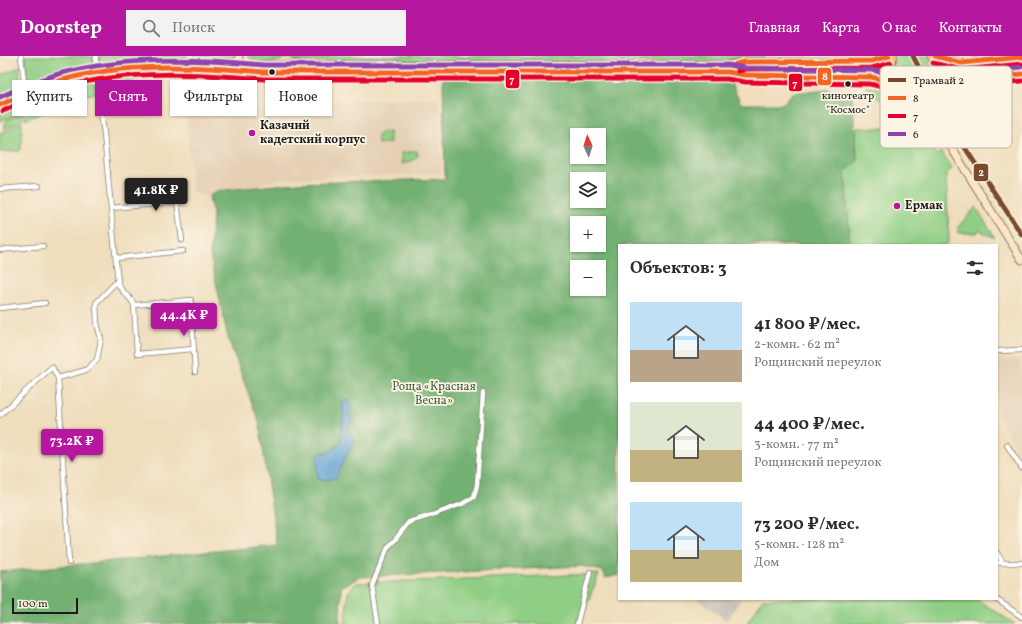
<!DOCTYPE html>
<html lang="ru">
<meta charset="utf-8">
<style>
:root{--surface:#fff;--page:#f2f2f3;--text:#2b2b33;--muted:#7c7c81;--accent:#b5179e}
body{margin:0;font-family:Vollkorn,serif;background:var(--page);color:var(--text);height:100vh;display:flex;flex-direction:column;font-size:15px;white-space:nowrap}
*{box-sizing:border-box;margin:0}
p{font-size:13px;color:var(--muted)}
.icon{flex:none;width:22px;height:22px;fill:none;stroke:currentColor;stroke-width:2;stroke-linecap:round;stroke-linejoin:round}
.map{position:relative;flex:1;overflow:hidden}
.panel{position:absolute;left:618px;top:188px;width:380px;height:356px;display:flex;flex-direction:column;background:var(--surface);border-radius:0px;box-shadow:0 1px 3px #0004}
.panel>*{flex:none}
.hud{position:absolute;left:12px;top:24px;width:380px;height:36px;display:flex;gap:8px}
.needle{width:26px;rotate:356deg}
.controls{position:absolute;left:570px;top:72px;display:grid;gap:8px}
.controls a{display:grid;place-items:center;width:36px;height:36px;border-radius:0px;background:var(--surface);box-shadow:0 1px 3px #0004;font-size:20px}
.scale{position:absolute;left:12px;bottom:10px;width:66px;box-sizing:border-box;padding-left:4px;border:2px solid #1c1c1c;border-top:0;font-size:11px;line-height:14px;white-space:nowrap;color:#1c1c1c;-webkit-text-stroke:3px #fcf5e5;paint-order:stroke}
.price{position:absolute;translate:-50% -34px;padding:0 9px;border-radius:4px;background:var(--accent);color:#fff;font-size:13px;line-height:26px;filter:drop-shadow(0 1px 2px #0008)}
.price::after{content:'';position:absolute;left:50%;top:24px;width:12px;height:9px;margin-left:-6px;background:inherit;clip-path:polygon(0 0,100% 0,50% 100%)}
.price.active{background:#222;color:#fff}
ul{padding:0;list-style:none}
li{display:flex;align-items:center;gap:12px;height:100px;padding:0 12px}
li span{display:grid;place-items:center;flex:none;width:112px;height:80px;border-radius:0px;color:#555}
li>.icon{margin-inline-start:auto}
span .icon{width:48px;height:48px;fill:#fffc;stroke-width:1}
li b{font-size:17px}
h2{display:flex;justify-content:space-between;align-items:center;height:48px;padding:0 12px;font-size:17px}
.tag{padding:0 14px;border-radius:0px;background:var(--surface);box-shadow:0 1px 3px #0004;font-size:14px;line-height:36px}
.tag.active{background:var(--accent);color:#fff}
header{display:flex;align-items:center;gap:24px;box-sizing:border-box;height:56px;padding:0 20px;background:var(--accent);color:#fff}
header strong{font-size:19px}
nav{display:flex;gap:22px;margin-inline-start:auto;font-size:14px}
.search{width:280px;height:36px;background:var(--page);display:flex;align-items:center;gap:10px;box-sizing:border-box;padding:0 14px;border-radius:0px;color:var(--muted);font-size:15px}
.map>svg:first-child{display:block}
.built{fill:#e5d0b5}
.industrial{fill:#ccc2b9}
.green{fill:#8fce84;stroke:#567550}
.forest{fill:#73b172;stroke:#486647;fill-rule:evenodd}
.water{fill:#62a1d4;stroke:#3f5e78}
.lines{fill:none;stroke-linecap:round;stroke-linejoin:round}
.street-casing{stroke:#867c6c;stroke-width:6}
.secondary-casing{stroke:#867c6c;stroke-width:9}
.primary-casing{stroke:#867c6c;stroke-width:9}
.street{stroke:#fff;stroke-width:4.5}
.secondary{stroke:#fce6c4;stroke-width:7}
.primary{stroke:#f7c06c;stroke-width:7}
.bus-1-casing{stroke:#fcf5e5;stroke-width:8}
.bus-2-casing{stroke:#fcf5e5;stroke-width:8}
.bus-3-casing{stroke:#fcf5e5;stroke-width:8}
.bus-1{stroke:#f26522;stroke-width:5}
.bus-2{stroke:#e4002b;stroke-width:5}
.bus-3{stroke:#8e44ad;stroke-width:5}
.tram-1-casing{stroke:#fcf5e5;stroke-width:8}
.tram-1{stroke:#7a4b2a;stroke-width:5}
.bus-dot{fill:#1c1c1c;stroke:#fcf5e5;stroke-width:1.5}
.poi-dot{fill:#b5179e;stroke:#fcf5e5;stroke-width:1.5}
.labels{text-anchor:middle;dominant-baseline:central;stroke-width:3.5;stroke-linejoin:round;paint-order:stroke}
.bus-label{font-size:11px;fill:#1c1c1c;stroke:#fcf5e5}
.poi-label{font-size:12px;font-weight:bold;fill:#1c1c1c;stroke:#fcf5e5;text-anchor:start}
.park-label{font-size:12px;fill:#445a40;stroke:#fcf5e5}
.key{fill:#fcf5e5;stroke:#b9b4a9;stroke-width:1}
.key-label{font-size:11px;fill:#1c1c1c}
.line-badge{stroke:#fcf5e5;stroke-width:1.5}
.badge-label{font-size:11px;text-anchor:middle;font-weight:bold;fill:#fff}
</style>
<header>
<strong>Doorstep</strong>
<div class="search"><svg class="icon" aria-label="search" viewBox="0 0 24 24"><circle cx="10" cy="10" r="6"/><path d="M15 15l6 6"/></svg>Поиск</div>
<nav><a>Главная</a><a>Карта</a><a>О нас</a><a>Контакты</a></nav>
</header>
<div class="map">
<svg width="1022" height="568" viewBox="0 0 1022 568">
<rect width="100%" height="100%" fill="#fcf5e5"/>
<filter id="ink" filterUnits="userSpaceOnUse"><feTurbulence type="fractalNoise" baseFrequency=".025" numOctaves="2"/><feDisplacementMap in="SourceGraphic" scale="8" xChannelSelector="R" yChannelSelector="G"/><feConvolveMatrix kernelMatrix="1 2 1 2 8 2 1 2 1" color-interpolation-filters="sRGB"/></filter>
<filter id="wash" filterUnits="userSpaceOnUse"><feTurbulence type="fractalNoise" baseFrequency=".012" numOctaves="4" result="noise"/><feDisplacementMap in="SourceGraphic" scale="16" xChannelSelector="R" yChannelSelector="G"/><feGaussianBlur stdDeviation="0.9" result="paint"/><feColorMatrix in="noise" values="0 0 0 0 0 0 0 0 0 0 0 0 0 0 0 0 0 1.4 0 .05"/><feComposite in="paint" operator="in"/></filter>
<g filter="url(#wash)">
<rect width="100%" height="100%" fill="#efddbc"/>
<g class="built">
<path d="M325,30L326,45L439,42L441,118L280,123L209,141L192,136L184,32Z"/>
<path d="M1022,303V402L997,357V304Z"/>
</g>
<path class="industrial" d="M696,543H741L727,564Z"/>
<g class="green">
<path d="M25,0H93L94,9L28,28Z"/>
<path d="M100,0H188V5L131,6L99,9Z"/>
<path d="M193,0H236L235,4L229,6L193,5Z"/>
<path d="M247,0H764V3L729,6L294,5L291,2C284,2 285,2 279,5C272,7 251,6 247,0Z"/>
<path d="M897,0H911L925,29C904,40 884,21 897,0Z"/>
<path d="M918,0H928L933,11L929,25Z"/>
<path d="M1022,3V15L968,20L967,8Z"/>
<path d="M778,8L884,9V17L743,16L740,13L741,10Z"/>
<path d="M19,11L21,31L0,41V19Z"/>
<path d="M180,15V19L138,23L100,36C99,31 97,25 102,21C109,15 167,15 180,15Z"/>
<path d="M87,22H90L94,29L95,37L87,39L86,37V24Z"/>
<path d="M65,27L69,28L72,31V36L0,65V54L16,48L27,40Z"/>
<path d="M865,31L877,32L899,49L888,50Z"/>
<path d="M57,44L59,50L25,64L27,56Z"/>
<path d="M24,57L22,65L3,73L7,64Z"/>
<path d="M22,67L21,92L20,95L0,96V77Z"/>
<path d="M856,72H915L922,77L926,74L937,90L932,94L936,99L941,96L952,113L946,117L949,183L947,189H850L845,116L857,105Z"/>
<path d="M389,75L390,87L378,88L377,80L382,76Z"/>
<path d="M417,95L418,100L413,104L402,108L401,97Z"/>
<path d="M976,151L995,182L979,174L977,177H958V171Z"/>
<path d="M599,518L579,568H345L348,536L356,527Z"/>
<path d="M763,543H976L1015,568H746Z"/>
</g>
<path class="forest" d="M545,20L728,21L741,48H782L793,37L827,33L852,40L857,105L845,116L850,189H619V519L605,522L603,515L582,510L360,521L341,531L340,568H0V516L277,489L259,366L228,282L210,199L213,158L209,141L216,135L298,127L445,123L443,22ZM577,79H599V101H577ZM577,123H599V145H577ZM577,167H599V189H577ZM577,211H599V233H577Z"/>
<path class="water" d="M350,344L349,347L352,352L350,357L347,359L352,360L351,362L354,364L349,367L351,368L348,371L349,375L355,385L346,400L336,422L324,424L318,423L317,398L332,395L341,386L343,357L342,345Z"/>
</g>
<g filter="url(#ink)">
<g class="lines">
<defs>
<g id="street">
<path d="M21,0L25,34"/>
<path d="M95,14L96,0"/>
<path d="M96,18L104,78L118,227C122,239 129,237 134,249L137,298L193,293"/>
<path d="M0,133L39,130"/>
<path d="M111,152L177,146L182,184"/>
<path d="M0,194L43,190"/>
<path d="M116,202L183,195"/>
<path d="M134,249L191,244L195,316"/>
<path d="M0,252L45,247"/>
<path d="M997,295L1022,294"/>
<path d="M0,359L52,311L58,322"/>
<path d="M1007,389L1022,412"/>
<path d="M997,497L1003,507"/>
<path d="M69,507L58,322L86,314L97,304L101,283L97,267L96,247L118,224"/>
<path d="M997,507H1022"/>
<path d="M996,543L1022,561"/>
<path d="M378,568L372,529L388,491L394,485L409,466L432,459L462,448L474,441L477,429L483,337"/>
<path d="M577,568L590,516"/>
</g>
<g id="secondary">
<path d="M238,14L239,0"/>
<path d="M900,32L924,53"/>
<path d="M922,33L920,39L922,45L1022,204"/>
</g>
<g id="primary">
<path d="M894,0C890,7 889,13 891,21C902,51 948,29 931,0"/>
<path d="M935,0L962,7L1022,1"/>
<path d="M232,9H727L744,6L872,5L889,0"/>
<path d="M927,30L949,25L1022,18"/>
<path d="M0,49C20,40 41,31 63,24C113,10 178,11 230,13C241,13 252,15 264,16H728L745,19L871,21L894,27"/>
</g>
</defs>
<use href="#street" class="street-casing"/>
<use href="#secondary" class="secondary-casing"/>
<use href="#primary" class="primary-casing"/>
<use href="#street" class="street"/>
<use href="#secondary" class="secondary"/>
<use href="#primary" class="primary"/>
<defs>
<g id="bus-1">
<path d="M935,0L962,7L1022,1"/>
<path d="M736,8L744,6L872,5L889,0"/>
<path d="M0,49C20,40 41,30 63,24C124,6 201,10 264,16H728L745,19L871,21L894,27L902,33L917,35L930,29L943,26L1022,18"/>
</g>
<g id="bus-2">
<path d="M933,7L962,14L1022,8"/>
<path d="M738,15L745,13L872,12L891,7"/>
<path d="M3,55C23,46 44,37 65,31C127,13 200,18 264,23H727L745,26L870,28L891,33L899,39L911,42H919L932,36L944,33L1022,25"/>
</g>
<path id="bus-3" d="M0,41C20,32 41,23 62,17C127,0 198,3 264,9H728L746,12L872,14L896,20L905,26L915,28L928,22L942,19L1021,11"/>
</defs>
<use href="#bus-1" class="bus-1-casing"/>
<use href="#bus-2" class="bus-2-casing"/>
<use href="#bus-3" class="bus-3-casing"/>
<use href="#bus-1" class="bus-1"/>
<use href="#bus-2" class="bus-2"/>
<use href="#bus-3" class="bus-3"/>
<defs>
<path id="tram-1" d="M913,0L941,55L1022,179"/>
</defs>
<use href="#tram-1" class="tram-1-casing"/>
<use href="#tram-1" class="tram-1"/>
</g>
</g>
<g class="bus-dot">
<circle cx="272" cy="16" r="3.5"/>
<circle cx="848" cy="28" r="3.5"/>
</g>
<g class="poi-dot">
<circle cx="252" cy="77" r="4"/>
<circle cx="897" cy="150" r="4"/>
</g>
<g class="labels">
<g class="bus-label">
<text x="848" y="40">кинотеатр<tspan x="848" dy="14">"Космос"</tspan></text>
</g>
<g class="poi-label">
<text x="260" y="70">Казачий<tspan x="260" dy="14">кадетский корпус</tspan></text>
<text x="905" y="150">Ермак</text>
</g>
<g class="park-label">
<text x="434" y="331">Роща «Красная<tspan x="434" dy="14">Весна»</tspan></text>
</g>
</g>
<rect x="880" y="10" width="132" height="82" rx="6" class="key"/>
<rect x="888" y="22" width="18" height="4" fill="#7a4b2a"/>
<rect x="888" y="40" width="18" height="4" fill="#f26522"/>
<rect x="888" y="58" width="18" height="4" fill="#e4002b"/>
<rect x="888" y="76" width="18" height="4" fill="#8e44ad"/>
<g class="key-label">
<text x="913" y="28">Трамвай 2</text>
<text x="913" y="46">8</text>
<text x="913" y="64">7</text>
<text x="913" y="82">6</text>
</g>
<g class="line-badge">
<rect x="817" y="11" width="15" height="19" rx="4" fill="#f26522"/>
<rect x="505" y="13" width="15" height="20" rx="4" fill="#e4002b"/>
<rect x="788" y="17" width="15" height="19" rx="4" fill="#e4002b"/>
<rect x="973" y="107" width="16" height="19" rx="4" fill="#7a4b2a"/>
</g>
<g class="badge-label">
<text x="825" y="24">8</text>
<text x="512" y="27">7</text>
<text x="795" y="31">7</text>
<text x="981" y="120">2</text>
</g>
</svg>
<div class="controls">
<a><svg class="needle" viewBox="-14 -14 28 28"><path d="M0-13l5 13h-10z" fill="#e53935"/><path d="M0 13l5-13h-10z" fill="#7c7c81"/></svg></a>
<a><svg class="icon" aria-label="layers" viewBox="0 0 24 24"><path d="M12 4l9 5-9 5-9-5zM3 14l9 5 9-5"/></svg></a>
<a>+</a>
<a>−</a>
</div>
<div class="scale">100 m</div>
<b class="price active" style="left:156px;top:156px">41.8K ₽</b>
<b class="price" style="left:184px;top:281px">44.4K ₽</b>
<b class="price" style="left:72px;top:407px">73.2K ₽</b>
<div class="hud">
<a class="tag">Купить</a>
<a class="tag active">Снять</a>
<a class="tag">Фильтры</a>
<a class="tag">Новое</a>
</div>
<section class="panel">
<h2>Объектов: 3<svg class="icon" aria-label="filters" viewBox="0 0 24 24"><path d="M4 7h16M4 17h16"/><circle cx="9" cy="7" r="2"/><circle cx="15" cy="17" r="2"/></svg></h2>
<ul>
<li><span style="background:linear-gradient(#bfe0f5 60%,#b9a48a 0)"><svg class="icon" aria-label="home" viewBox="0 0 24 24"><path d="M3 11l9-7 9 7M6 9v11h12V9"/></svg></span><div><b>41 800 ₽/мес.</b><p>2-комн. · 62 m²</p><p>Рощинский переулок</p></div></li>
<li><span style="background:linear-gradient(#dfe7d0 60%,#c2b280 0)"><svg class="icon" aria-label="home" viewBox="0 0 24 24"><path d="M3 11l9-7 9 7M6 9v11h12V9"/></svg></span><div><b>44 400 ₽/мес.</b><p>3-комн. · 77 m²</p><p>Рощинский переулок</p></div></li>
<li><span style="background:linear-gradient(#bfe0f5 60%,#c2b280 0)"><svg class="icon" aria-label="home" viewBox="0 0 24 24"><path d="M3 11l9-7 9 7M6 9v11h12V9"/></svg></span><div><b>73 200 ₽/мес.</b><p>5-комн. · 128 m²</p><p>Дом</p></div></li>
</ul>
</section>
</div>
